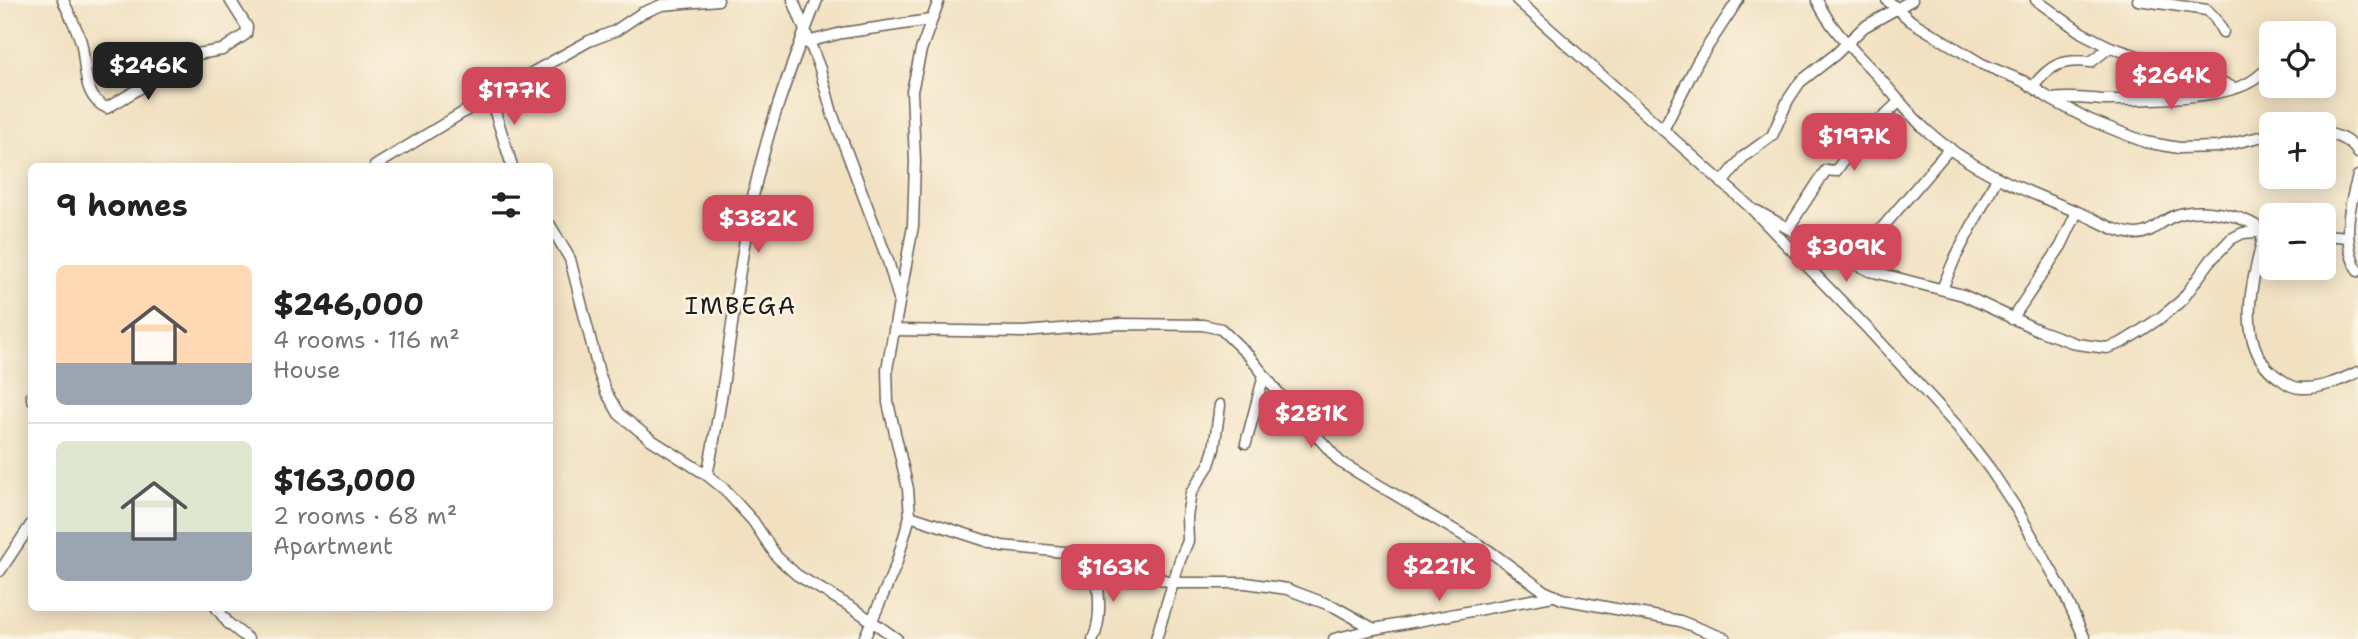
<!DOCTYPE html>
<meta charset="utf-8">
<style>
:root{--surface:#fff;--page:#f2f2f2;--text:#222;--muted:#767676;--line:#e0e0e0;--accent:#d1495b}
body{margin:0;font-family:"Shantell Sans",sans-serif;background:var(--page);color:var(--text);height:100vh;display:flex;flex-direction:column;font-size:26px;white-space:nowrap}
*{box-sizing:border-box;margin:0}
p{font-size:23px;color:var(--muted)}
.icon{flex:none;width:38px;height:38px;fill:none;stroke:currentColor;stroke-width:2;stroke-linecap:round;stroke-linejoin:round}
.map{position:relative;flex:1;overflow:hidden}
.panel{position:absolute;left:28px;top:163px;width:525px;height:448px;display:flex;flex-direction:column;background:var(--surface);border-radius:10px;box-shadow:0 4px 18px #0003}
.panel>*{flex:none}
.controls{position:absolute;left:2259px;top:21px;display:grid;gap:14px}
.controls a{display:grid;place-items:center;width:77px;height:77px;border-radius:10px;background:var(--surface);box-shadow:0 4px 18px #0003;font-size:35px}
.price{position:absolute;translate:-50% -60px;padding:0 16px;border-radius:14px;background:var(--accent);color:#fff;font-size:23px;line-height:46px;filter:drop-shadow(0 2px 4px #0008)}
.price::after{content:'';position:absolute;left:50%;top:42px;width:21px;height:16px;margin-left:-10px;background:inherit;clip-path:polygon(0 0,100% 0,50% 100%)}
.price.active{background:#222;color:#fff}
ul{padding:0;list-style:none}
li{display:flex;align-items:center;gap:21px;height:175px;padding:0 28px}
li+li{border-top:2px solid var(--line)}
li span{display:grid;place-items:center;flex:none;width:196px;height:140px;border-radius:10px;color:#555}
li>.icon{margin-inline-start:auto}
span .icon{width:84px;height:84px;fill:#fffc;stroke-width:1}
li b{font-size:30px}
h2{display:flex;justify-content:space-between;align-items:center;height:84px;padding:0 28px;font-size:30px}
.map>svg:first-child{display:block}
.lines{fill:none;stroke-linecap:round;stroke-linejoin:round}
.street-casing{stroke:#676156;stroke-width:13}
.street{stroke:#fff;stroke-width:10}
.labels{text-anchor:middle;dominant-baseline:central;stroke-width:5;stroke-linejoin:round;paint-order:stroke}
.quarter-label{font-size:24px;letter-spacing:2px;fill:#1c1c1c;stroke:#fcf5e5}
</style>
<div class="map">
<svg width="2358" height="639" viewBox="0 0 2358 639">
<rect width="100%" height="100%" fill="#fcf5e5"/>
<filter id="ink" filterUnits="userSpaceOnUse"><feTurbulence type="fractalNoise" baseFrequency=".0143" numOctaves="2"/><feDisplacementMap in="SourceGraphic" scale="14" xChannelSelector="R" yChannelSelector="G"/><feConvolveMatrix kernelMatrix="1 2 1 2 8 2 1 2 1" color-interpolation-filters="sRGB"/></filter>
<filter id="wash" filterUnits="userSpaceOnUse"><feTurbulence type="fractalNoise" baseFrequency=".00686" numOctaves="4" result="noise"/><feDisplacementMap in="SourceGraphic" scale="28" xChannelSelector="R" yChannelSelector="G"/><feGaussianBlur stdDeviation="1.57" result="paint"/><feColorMatrix in="noise" values="0 0 0 0 0 0 0 0 0 0 0 0 0 0 0 0 0 1.4 0 .05"/><feComposite in="paint" operator="in"/></filter>
<g filter="url(#wash)">
<rect width="100%" height="100%" fill="#f1e1c1"/>
</g>
<g filter="url(#ink)">
<g class="lines">
<defs>
<g id="street">
<path d="M63,0C69,14 77,28 81,42C87,64 81,97 107,108L197,54L222,50L246,34L247,27L230,0"/>
<path d="M793,0L820,69L832,113L888,261L899,299"/>
<path d="M1517,0L1750,207L1869,330L1957,426L1990,469L2016,508L2064,593L2085,639"/>
<path d="M1817,0C1830,28 1852,49 1873,71C1891,90 1907,112 1926,130C1970,170 2026,191 2080,213C2098,220 2114,232 2134,234C2150,235 2158,223 2172,217C2196,206 2242,213 2263,231V236C2259,259 2251,281 2250,305C2248,334 2255,364 2282,380C2287,384 2294,388 2301,388C2321,389 2341,380 2358,372"/>
<path d="M1887,0L1911,21L1982,64L2023,81L2052,100L2090,120L2145,142L2179,148L2218,147L2272,134"/>
<path d="M2036,0L2082,33L2110,47L2137,56L2193,68L2234,88"/>
<path d="M2138,0L2207,10L2215,18L2223,32"/>
<path d="M803,43L842,33L930,20"/>
<path d="M2033,87C2050,64 2063,59 2091,62L2110,47"/>
<path d="M490,96L512,166"/>
<path d="M2052,99C2071,96 2087,99 2106,100C2140,100 2222,99 2250,82C2258,78 2265,70 2272,65"/>
<path d="M1663,130L1698,61L1738,0"/>
<path d="M2324,133C2337,135 2352,141 2358,153"/>
<path d="M375,166L490,96L589,41L615,31L642,13L662,5L718,0"/>
<path d="M2358,176C2349,207 2341,241 2358,271"/>
<path d="M1722,183L1743,157L1772,136L1788,100L1800,82L1836,54L1864,27L1912,0"/>
<path d="M1757,211L1830,252L1870,271L1963,295L2038,330L2077,344L2107,348L2121,343L2139,332L2160,318L2182,300L2211,260L2231,239L2243,233L2272,231"/>
<path d="M550,225L570,259L599,373L606,392L619,414L650,439L707,475L723,488L753,521L777,557L797,575L856,610L897,639"/>
<path d="M1789,227L1826,170L1836,171L1865,130L1883,117L1900,101"/>
<path d="M2324,235L2348,237"/>
<path d="M1870,271L1873,247L1882,228L1950,148"/>
<path d="M1942,289L1955,258L1997,178"/>
<path d="M2012,319L2061,246L2077,212"/>
<path d="M895,330L1024,332L1120,324L1203,325L1221,329L1249,356L1276,390L1340,462L1488,550L1544,591L1562,599L1680,621L1726,639"/>
<path d="M32,395V399"/>
<path d="M1246,443L1264,375"/>
<path d="M707,475C726,389 733,299 750,212C763,140 790,68 817,0"/>
<path d="M910,516L1002,546L1074,553L1174,583H1246L1287,589L1335,607L1374,629"/>
<path d="M0,571L32,523"/>
<path d="M216,607L228,623L248,639"/>
<path d="M864,639L896,565L910,516L908,489L888,403L887,369L913,226L915,161L912,91L921,50L939,0"/>
<path d="M1093,639C1104,616 1097,584 1096,559"/>
<path d="M1156,639L1180,560L1188,541L1187,517L1191,493L1209,465L1214,449L1220,405"/>
<path d="M1334,639L1374,629L1553,596"/>
</g>
</defs>
<use href="#street" class="street-casing"/>
<use href="#street" class="street"/>
</g>
</g>
<g class="labels">
<g class="quarter-label">
<text x="741" y="306">IMBEGA</text>
</g>
</g>
</svg>
<div class="controls">
<a><svg class="icon" aria-label="locate" viewBox="0 0 24 24"><circle cx="12" cy="12" r="6"/><path d="M12 2v4M12 18v4M2 12h4M18 12h4"/></svg></a>
<a>+</a>
<a>−</a>
</div>
<b class="price active" style="left:148px;top:102px">$246K</b>
<b class="price" style="left:2171px;top:112px">$264K</b>
<b class="price" style="left:514px;top:127px">$177K</b>
<b class="price" style="left:1854px;top:173px">$197K</b>
<b class="price" style="left:758px;top:255px">$382K</b>
<b class="price" style="left:1846px;top:284px">$309K</b>
<b class="price" style="left:1311px;top:450px">$281K</b>
<b class="price" style="left:1439px;top:603px">$221K</b>
<b class="price" style="left:1113px;top:604px">$163K</b>
<section class="panel">
<h2>9 homes<svg class="icon" aria-label="filters" viewBox="0 0 24 24"><path d="M4 7h16M4 17h16"/><circle cx="9" cy="7" r="2"/><circle cx="15" cy="17" r="2"/></svg></h2>
<ul>
<li><span style="background:linear-gradient(#ffd9b3 70%,#9aa5b1 0)"><svg class="icon" aria-label="home" viewBox="0 0 24 24"><path d="M3 11l9-7 9 7M6 9v11h12V9"/></svg></span><div><b>$246,000</b><p>4 rooms · 116 m²</p><p>House</p></div></li>
<li><span style="background:linear-gradient(#dfe7d0 65%,#9aa5b1 0)"><svg class="icon" aria-label="home" viewBox="0 0 24 24"><path d="M3 11l9-7 9 7M6 9v11h12V9"/></svg></span><div><b>$163,000</b><p>2 rooms · 68 m²</p><p>Apartment</p></div></li>
</ul>
</section>
</div>
